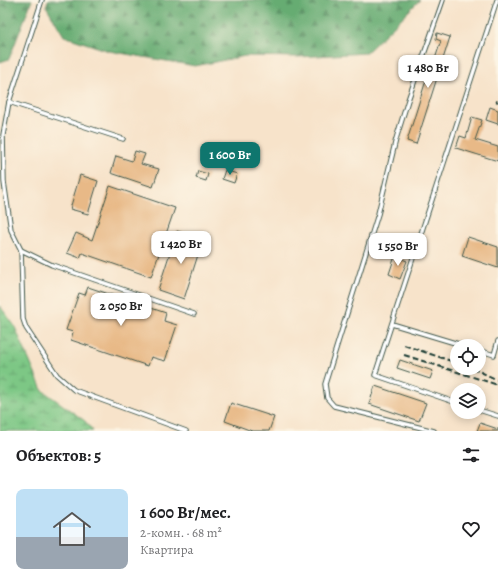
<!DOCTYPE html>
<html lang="ru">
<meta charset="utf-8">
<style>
:root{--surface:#fff;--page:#f2f2f2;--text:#202124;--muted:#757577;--line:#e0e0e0;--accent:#0f766e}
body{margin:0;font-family:Alegreya,serif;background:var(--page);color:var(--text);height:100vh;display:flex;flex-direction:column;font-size:15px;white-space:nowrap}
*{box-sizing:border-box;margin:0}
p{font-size:13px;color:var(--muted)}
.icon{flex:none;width:22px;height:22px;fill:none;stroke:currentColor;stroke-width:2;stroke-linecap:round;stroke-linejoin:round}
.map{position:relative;height:431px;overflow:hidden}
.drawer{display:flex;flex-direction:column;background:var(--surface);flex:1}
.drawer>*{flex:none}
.controls{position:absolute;left:450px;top:339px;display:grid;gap:8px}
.controls a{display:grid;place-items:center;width:36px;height:36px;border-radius:50%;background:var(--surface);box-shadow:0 2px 10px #0003;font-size:20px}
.price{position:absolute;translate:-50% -34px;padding:0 9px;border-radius:8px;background:#fff;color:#222;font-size:13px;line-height:26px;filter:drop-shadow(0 1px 2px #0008)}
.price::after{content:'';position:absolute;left:50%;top:24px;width:12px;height:9px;margin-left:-6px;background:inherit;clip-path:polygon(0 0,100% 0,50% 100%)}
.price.active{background:var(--accent);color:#fff}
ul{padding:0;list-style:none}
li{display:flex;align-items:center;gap:12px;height:100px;padding:0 16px}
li+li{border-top:1px solid var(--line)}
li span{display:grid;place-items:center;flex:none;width:112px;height:80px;border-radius:8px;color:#555}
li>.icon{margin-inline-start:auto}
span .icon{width:48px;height:48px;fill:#fffc;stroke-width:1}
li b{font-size:17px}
h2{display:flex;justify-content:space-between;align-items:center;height:48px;padding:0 16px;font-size:17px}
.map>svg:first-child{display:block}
.forest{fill:url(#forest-firs);stroke:#427453}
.wetland{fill:url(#wetland-marsh);stroke:#4e825c}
.building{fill:#e8b987}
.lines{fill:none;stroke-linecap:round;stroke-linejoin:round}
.service-casing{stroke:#3f564a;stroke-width:5.5}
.service{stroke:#fff;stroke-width:3.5}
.rail{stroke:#1f3d34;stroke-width:2;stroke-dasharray:6 3;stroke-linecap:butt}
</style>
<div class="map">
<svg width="498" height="431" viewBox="0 0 498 431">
<defs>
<pattern id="forest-firs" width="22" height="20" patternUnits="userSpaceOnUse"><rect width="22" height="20" fill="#66ac72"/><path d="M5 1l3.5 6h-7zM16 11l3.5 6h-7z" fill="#538d5e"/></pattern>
<pattern id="wetland-marsh" width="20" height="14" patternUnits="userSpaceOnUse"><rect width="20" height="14" fill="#7dc785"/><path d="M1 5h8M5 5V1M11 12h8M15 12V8" fill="none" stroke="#66a36e"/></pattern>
</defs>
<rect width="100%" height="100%" fill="#fcf5e5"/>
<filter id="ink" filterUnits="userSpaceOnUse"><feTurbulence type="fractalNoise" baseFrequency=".025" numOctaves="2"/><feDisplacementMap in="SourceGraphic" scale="8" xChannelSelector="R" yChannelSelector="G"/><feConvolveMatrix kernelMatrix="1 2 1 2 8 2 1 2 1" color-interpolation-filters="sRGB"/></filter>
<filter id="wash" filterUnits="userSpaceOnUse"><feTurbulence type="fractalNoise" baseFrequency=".012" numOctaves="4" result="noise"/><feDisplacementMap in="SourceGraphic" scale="16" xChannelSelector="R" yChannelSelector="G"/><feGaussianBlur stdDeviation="0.9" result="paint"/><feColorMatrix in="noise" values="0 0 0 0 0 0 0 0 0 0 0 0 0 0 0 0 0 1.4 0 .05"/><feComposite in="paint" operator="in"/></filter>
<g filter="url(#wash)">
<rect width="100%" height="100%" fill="#f7e3ca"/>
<g class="forest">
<path d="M0,0H32L9,59L0,62Z"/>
<path d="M48,0H420L366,53L298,57L245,56L195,66L109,51L64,36L46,6Z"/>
</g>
<path class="wetland" d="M0,306L14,325L42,390L85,421L93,431H0Z"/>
<g id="blocks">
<g class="building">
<path d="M437,33L450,37L416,144L407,141L432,61L434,62L441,41L436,39Z"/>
<path d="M490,107L498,110V124L486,120Z"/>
<path d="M472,117L482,120L475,140L498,147V161L456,148L460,136L466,138Z"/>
<path d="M135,151L145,154L141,164L159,169L153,187L111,173L116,156L132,161Z"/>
<path d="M225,170L237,174L234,183L222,179Z"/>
<path d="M198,171L208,174L206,181L196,178Z"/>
<path d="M80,175L98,181L88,214L70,209Z"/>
<path d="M110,186L175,208L151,277L82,253L80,258L67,253L76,233L92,240Z"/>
<path d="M177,231L203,239L184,299L158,290Z"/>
<path d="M468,237L498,247V268L462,256Z"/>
<path d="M395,256L407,261L400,279L389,274Z"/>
<path d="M88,287L166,313L164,321L177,325L165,361L151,357L148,366L71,340L73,332L66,330L79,293L85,295Z"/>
<path d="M400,360L433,371L430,379L397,368Z"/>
<path d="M375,386L426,403L419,421L369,404Z"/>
<path d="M231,403L274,417L269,431H252L225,421Z"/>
<path d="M480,423L498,429V431H477Z"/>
</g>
</g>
</g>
<g filter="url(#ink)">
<use href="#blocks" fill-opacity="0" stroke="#3f564a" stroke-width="1"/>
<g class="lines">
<defs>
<g id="service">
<path d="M42,0L9,102L3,135L4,182L11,230L21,250L23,319L26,328L57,375L74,390L186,431"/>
<path d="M9,102L123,139"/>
<path d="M21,250L52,265L194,314"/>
<path d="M392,324L465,346"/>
<path d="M479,350L494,355L498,341"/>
<path d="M457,403L375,375L497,0"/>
<path d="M479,410L498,416"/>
<path d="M434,431L334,406L327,398L325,384L378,214L396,139L408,100L443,0"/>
</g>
</defs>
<use href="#service" class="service-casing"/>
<use href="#service" class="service"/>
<g class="rail">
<path d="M496,101L498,102"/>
<path d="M404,345L457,363"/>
<path d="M404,355L498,385"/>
<path d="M472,368L498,380"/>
</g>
</g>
</g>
</svg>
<div class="controls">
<a><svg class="icon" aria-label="locate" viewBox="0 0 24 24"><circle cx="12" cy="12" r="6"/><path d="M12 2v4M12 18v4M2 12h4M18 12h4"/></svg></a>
<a><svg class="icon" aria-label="layers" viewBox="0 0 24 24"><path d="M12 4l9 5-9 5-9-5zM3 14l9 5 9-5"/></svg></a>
</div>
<b class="price" style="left:428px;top:89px">1 480 Br</b>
<b class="price active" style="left:230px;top:176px">1 600 Br</b>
<b class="price" style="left:181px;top:265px">1 420 Br</b>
<b class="price" style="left:398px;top:267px">1 550 Br</b>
<b class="price" style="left:121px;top:327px">2 050 Br</b>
</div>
<section class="drawer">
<h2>Объектов: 5<svg class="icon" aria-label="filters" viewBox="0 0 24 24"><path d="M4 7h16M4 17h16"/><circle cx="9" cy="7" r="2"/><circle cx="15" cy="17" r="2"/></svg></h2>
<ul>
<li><span style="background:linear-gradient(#bfe0f5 60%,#9aa5b1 0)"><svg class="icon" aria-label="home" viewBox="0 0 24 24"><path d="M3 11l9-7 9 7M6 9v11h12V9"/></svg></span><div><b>1 600 Br/мес.</b><p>2-комн. · 68 m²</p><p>Квартира</p></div><svg class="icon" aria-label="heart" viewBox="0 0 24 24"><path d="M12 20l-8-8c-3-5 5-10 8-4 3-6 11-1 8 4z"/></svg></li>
</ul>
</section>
